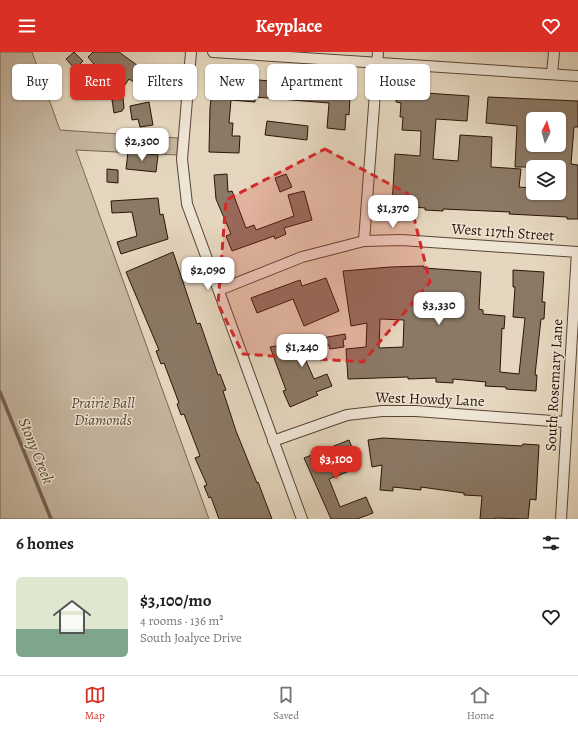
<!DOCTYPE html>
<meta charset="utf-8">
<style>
:root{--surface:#fff;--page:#f2f2f2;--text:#222;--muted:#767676;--line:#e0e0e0;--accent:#d93025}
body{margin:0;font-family:Alegreya,serif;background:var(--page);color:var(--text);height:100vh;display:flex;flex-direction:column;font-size:15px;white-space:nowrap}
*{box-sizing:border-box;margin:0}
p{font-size:13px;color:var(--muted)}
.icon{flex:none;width:22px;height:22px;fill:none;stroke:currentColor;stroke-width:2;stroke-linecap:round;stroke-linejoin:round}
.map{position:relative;height:467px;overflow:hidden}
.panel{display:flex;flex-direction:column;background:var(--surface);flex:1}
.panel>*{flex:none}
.hud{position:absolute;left:12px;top:12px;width:554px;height:36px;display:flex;gap:8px}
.needle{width:26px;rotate:5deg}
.buttons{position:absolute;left:526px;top:60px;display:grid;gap:8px}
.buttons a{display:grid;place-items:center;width:40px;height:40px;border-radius:6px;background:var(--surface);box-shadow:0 1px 3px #0004;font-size:20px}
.price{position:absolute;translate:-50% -34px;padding:0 9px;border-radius:8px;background:#fff;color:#222;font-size:13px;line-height:26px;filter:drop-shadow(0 1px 2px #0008)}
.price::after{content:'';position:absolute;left:50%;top:24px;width:12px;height:9px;margin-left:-6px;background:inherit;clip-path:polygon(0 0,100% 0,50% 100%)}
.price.on{background:var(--accent);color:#fff}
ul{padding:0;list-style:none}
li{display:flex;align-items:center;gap:12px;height:100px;padding:0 16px}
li+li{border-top:1px solid var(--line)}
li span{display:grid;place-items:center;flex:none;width:112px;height:80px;border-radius:6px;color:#555}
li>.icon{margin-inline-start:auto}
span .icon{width:48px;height:48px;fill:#fffc;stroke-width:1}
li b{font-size:17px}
h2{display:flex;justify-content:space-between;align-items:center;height:48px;padding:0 16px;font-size:17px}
.tag{padding:0 14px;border-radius:6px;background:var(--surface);box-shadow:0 1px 3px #0004;font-size:14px;line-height:36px}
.tag.on{background:var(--accent);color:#fff}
header{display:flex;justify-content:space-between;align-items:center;height:52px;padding:0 16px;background:var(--accent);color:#fff;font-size:18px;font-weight:600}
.tabs{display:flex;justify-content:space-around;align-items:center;height:56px;border-top:1px solid var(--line);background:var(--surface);font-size:11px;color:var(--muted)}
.tabs a{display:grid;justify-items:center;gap:2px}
.tabs .on{color:var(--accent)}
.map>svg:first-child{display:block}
.green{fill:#c5b6a0;stroke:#786553}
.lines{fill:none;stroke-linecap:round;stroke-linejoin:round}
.stream{stroke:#74614f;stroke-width:3.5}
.building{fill:#8b7966;stroke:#2a1406;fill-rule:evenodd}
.minor-casing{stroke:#594534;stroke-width:12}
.minor{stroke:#eee5d5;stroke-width:10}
.marked{fill:#d62828;fill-opacity:0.2;stroke:#d62828;stroke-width:3;stroke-dasharray:8 5;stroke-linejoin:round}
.labels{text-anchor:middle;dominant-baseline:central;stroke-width:3;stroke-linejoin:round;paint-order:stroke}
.street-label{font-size:15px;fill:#2a1406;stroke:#eee5d5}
.park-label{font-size:15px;font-style:italic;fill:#584534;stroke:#eee5d5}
.water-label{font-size:16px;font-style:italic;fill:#5b4837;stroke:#eee5d5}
</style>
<header><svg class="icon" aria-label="menu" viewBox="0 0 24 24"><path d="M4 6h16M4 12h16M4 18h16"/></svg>Keyplace<svg class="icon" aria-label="heart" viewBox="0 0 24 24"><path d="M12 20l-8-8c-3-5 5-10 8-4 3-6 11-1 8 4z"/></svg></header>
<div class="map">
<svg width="578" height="467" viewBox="0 0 578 467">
<rect width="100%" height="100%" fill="#e5d7bf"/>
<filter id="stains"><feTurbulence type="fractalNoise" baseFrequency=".005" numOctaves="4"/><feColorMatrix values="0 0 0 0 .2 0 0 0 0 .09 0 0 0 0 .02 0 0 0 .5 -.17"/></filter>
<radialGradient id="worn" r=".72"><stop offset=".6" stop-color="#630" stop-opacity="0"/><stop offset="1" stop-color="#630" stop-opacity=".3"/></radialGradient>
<path class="green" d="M0,0H32L60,78L178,86L177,103L76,98L209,467H0Z"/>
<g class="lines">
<path class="stream" d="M0,340L51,467"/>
</g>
<g class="building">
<path d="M74,0L83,9L75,17L66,7Z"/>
<path d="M93,0H119L149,22L140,34L129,27L122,37L104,24L88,5Z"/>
<path d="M214,27L248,30V27L345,36V46H350L349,63L346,62L345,78L327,76L329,51L255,45V50L231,48L229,71H233L232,84H240L239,101L209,100L210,55Z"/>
<path d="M397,39L469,44L467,69L436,67L433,107L458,109L460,83L492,85L491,115L521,117L519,135L530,136L529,141H559V137H562L565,115H515L517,74L486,71L488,45L578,49V75H574L571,112L578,113V167H567V165L509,162L510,160L443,157V159L425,158V156L392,153L395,102L420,104L421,79L402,78L403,65H400L401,51L396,50ZM533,67H559V93H533Z"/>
<path d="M123,46L124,56L122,59L114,61L112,48Z"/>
<path d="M149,50L153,73L140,75L138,67L132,68L130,54Z"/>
<path d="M267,69L308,74L307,88L265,83Z"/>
<path d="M128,100L158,103L156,120L126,117Z"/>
<path d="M107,117L118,118V131L107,130Z"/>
<path d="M227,122L228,140L232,139L246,176L254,173L256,178L294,164L288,143L304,139L312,168L284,176L286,182L275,187L274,184L232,199L226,184L231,182L216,147L214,123Z"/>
<path d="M286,122L292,135L280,140L275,126Z"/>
<path d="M158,146L160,163L163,162L168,187L121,202L117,190L137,184L132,160L112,161L111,149Z"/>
<path d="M173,200L197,272L200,271L218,323L220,322L226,338L223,339L236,379L257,431L258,430L272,467H219L211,445L209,446L204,434L207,433L195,406L200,404L184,362L181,363L177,352L179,351L164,311L161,312L156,299L159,298L126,220Z"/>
<path d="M424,214V216L481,220L479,257L483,258V262L505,264L504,277L502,276L500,320L519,322L525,266L513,265L515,235H513V218L544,220L542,250H545L544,267H541L535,323H537L536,339L506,337V335L485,334L486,330L453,327V331L436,330V326L408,327V325L348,327L346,297L366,295L367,271L351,274L343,219L390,215ZM380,267L404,268L403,295L379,296Z"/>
<path d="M326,226L339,259L304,274L293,247L257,261L251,246L300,228L302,234Z"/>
<path d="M345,282L346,287L343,288L344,295L330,297L329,293L303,302L314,327L327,322L332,334L316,340L318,343L290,355L283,339L286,338L270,295Z"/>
<path d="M383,386L522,394L523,392L539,393L536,448L530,447L528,467L495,466V467H480L482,444L464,443V441L421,435V438L393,435V439L380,438L382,413L372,415L368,388Z"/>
<path d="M349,388L360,415L329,427L340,455L366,445L373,461L357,467H331L304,406Z"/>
</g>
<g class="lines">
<defs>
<g id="minor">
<path d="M191,0L182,107L187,152L302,467"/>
<path d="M213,0L578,24"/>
<path d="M552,22L554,0"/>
<path d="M364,189L378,0"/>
<path d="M219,238L302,205L364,189L401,188L578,200"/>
<path d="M273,389L347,363L382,359H416L566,370"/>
<path d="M561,467L577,200"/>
</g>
</defs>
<use href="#minor" class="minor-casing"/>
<use href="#minor" class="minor"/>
</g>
<path class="marked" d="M325,97L408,142L430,230L363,310L243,302L218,252L226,148Z"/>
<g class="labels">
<g class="street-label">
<text transform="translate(503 180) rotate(4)">West 117th Street</text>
<text transform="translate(554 333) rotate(-87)">South Rosemary Lane</text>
<text transform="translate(430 347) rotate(2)">West Howdy Lane</text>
</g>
<g class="park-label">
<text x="103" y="351">Prairie Ball<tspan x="103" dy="17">Diamonds</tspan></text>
</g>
<g class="water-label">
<text transform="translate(36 399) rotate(68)">Stony Creek</text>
</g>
</g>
<rect width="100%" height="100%" filter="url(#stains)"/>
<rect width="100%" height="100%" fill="url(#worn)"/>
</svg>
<div class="buttons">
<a><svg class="needle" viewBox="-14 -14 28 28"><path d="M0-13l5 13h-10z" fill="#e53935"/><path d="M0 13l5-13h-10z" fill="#767676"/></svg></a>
<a><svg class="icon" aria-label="layers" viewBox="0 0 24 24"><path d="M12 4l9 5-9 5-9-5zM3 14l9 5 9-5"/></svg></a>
</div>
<b class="price" style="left:142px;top:110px">$2,300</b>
<b class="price" style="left:393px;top:177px">$1,370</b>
<b class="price" style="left:208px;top:239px">$2,090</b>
<b class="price" style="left:439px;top:274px">$3,330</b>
<b class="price" style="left:302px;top:316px">$1,240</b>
<b class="price on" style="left:336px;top:428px">$3,100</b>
<div class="hud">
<a class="tag">Buy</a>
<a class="tag on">Rent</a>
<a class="tag">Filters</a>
<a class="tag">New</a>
<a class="tag">Apartment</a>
<a class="tag">House</a>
</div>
</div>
<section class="panel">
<h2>6 homes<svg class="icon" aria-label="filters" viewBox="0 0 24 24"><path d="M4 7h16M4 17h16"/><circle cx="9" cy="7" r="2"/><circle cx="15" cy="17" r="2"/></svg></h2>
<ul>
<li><span style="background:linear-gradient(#dfe7d0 65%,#7fa58c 0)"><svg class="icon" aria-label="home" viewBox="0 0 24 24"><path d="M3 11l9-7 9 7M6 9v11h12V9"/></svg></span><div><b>$3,100/mo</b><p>4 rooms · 136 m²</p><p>South Joalyce Drive</p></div><svg class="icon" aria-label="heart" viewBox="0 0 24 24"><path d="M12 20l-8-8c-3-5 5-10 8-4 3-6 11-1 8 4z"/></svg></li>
</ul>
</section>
<nav class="tabs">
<a class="on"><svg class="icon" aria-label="map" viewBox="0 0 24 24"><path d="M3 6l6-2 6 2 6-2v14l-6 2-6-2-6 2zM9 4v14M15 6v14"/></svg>Map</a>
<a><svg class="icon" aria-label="saved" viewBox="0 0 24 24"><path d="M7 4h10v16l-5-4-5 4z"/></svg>Saved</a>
<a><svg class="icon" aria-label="home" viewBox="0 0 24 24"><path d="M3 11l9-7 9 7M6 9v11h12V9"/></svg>Home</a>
</nav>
